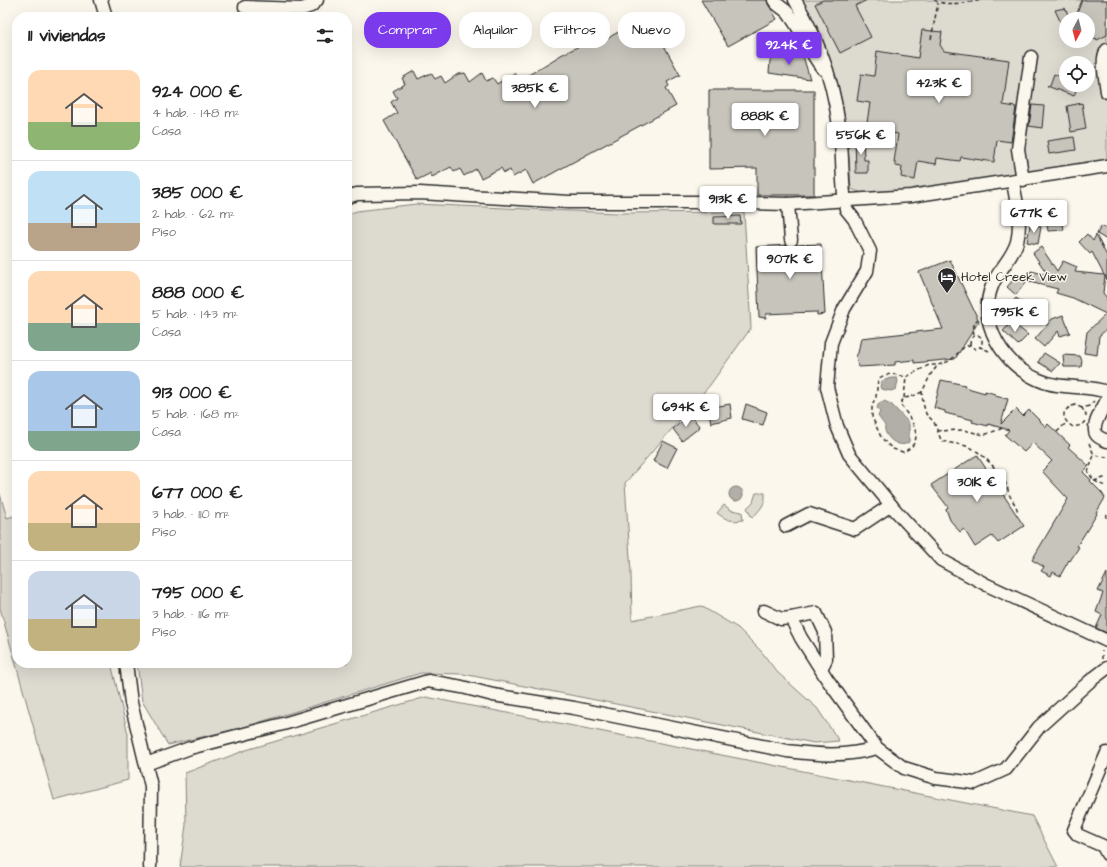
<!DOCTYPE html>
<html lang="es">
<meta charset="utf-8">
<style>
:root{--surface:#fff;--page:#f2f2f2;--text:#222;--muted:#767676;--line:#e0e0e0;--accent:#7c3aed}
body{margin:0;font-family:"Architects Daughter",sans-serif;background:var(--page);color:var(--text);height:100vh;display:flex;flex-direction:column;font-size:15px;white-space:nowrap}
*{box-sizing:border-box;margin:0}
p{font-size:13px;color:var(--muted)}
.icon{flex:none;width:22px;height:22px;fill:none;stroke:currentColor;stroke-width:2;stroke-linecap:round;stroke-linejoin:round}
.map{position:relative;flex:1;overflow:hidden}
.drawer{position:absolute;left:12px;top:12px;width:340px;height:656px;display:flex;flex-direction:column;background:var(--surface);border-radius:16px;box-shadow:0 4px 16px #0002}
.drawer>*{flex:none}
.hud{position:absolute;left:364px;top:12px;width:380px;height:36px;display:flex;gap:8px}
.needle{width:26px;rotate:187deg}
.buttons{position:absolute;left:1059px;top:12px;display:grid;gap:8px}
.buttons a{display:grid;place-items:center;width:36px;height:36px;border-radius:50%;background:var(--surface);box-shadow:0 4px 16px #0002;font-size:20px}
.price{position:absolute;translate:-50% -34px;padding:0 9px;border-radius:4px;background:#fff;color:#222;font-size:13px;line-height:26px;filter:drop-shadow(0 1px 2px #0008)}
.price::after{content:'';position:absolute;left:50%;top:24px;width:12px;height:9px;margin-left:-6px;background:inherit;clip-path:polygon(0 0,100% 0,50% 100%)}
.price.current{background:var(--accent);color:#fff}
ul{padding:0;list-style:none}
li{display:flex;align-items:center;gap:12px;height:100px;padding:0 16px}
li+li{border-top:1px solid var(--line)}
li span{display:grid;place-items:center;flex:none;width:112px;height:80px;border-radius:12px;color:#555}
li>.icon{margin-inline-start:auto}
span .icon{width:48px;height:48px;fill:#fffc;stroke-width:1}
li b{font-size:17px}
h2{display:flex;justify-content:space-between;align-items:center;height:48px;padding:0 16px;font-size:17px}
.pill{padding:0 14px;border-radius:16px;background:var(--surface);box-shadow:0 4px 16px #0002;font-size:14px;line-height:36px}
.pill.current{background:var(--accent);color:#fff}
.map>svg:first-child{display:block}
.green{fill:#dddad0;stroke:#84827e;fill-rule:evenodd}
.water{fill:#b1afa7;stroke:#7b7a75}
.building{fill:#c7c4bc;stroke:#2b2b2b}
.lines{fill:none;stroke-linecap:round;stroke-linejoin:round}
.minor-casing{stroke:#2b2b2b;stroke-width:15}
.path{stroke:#2b2b2b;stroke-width:1.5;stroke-dasharray:4 3;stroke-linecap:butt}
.minor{stroke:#fbf7ec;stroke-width:12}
.labels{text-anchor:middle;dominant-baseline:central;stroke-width:3;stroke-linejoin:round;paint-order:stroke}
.poi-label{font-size:13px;fill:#2b2b2b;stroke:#fbf7ec;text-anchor:start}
</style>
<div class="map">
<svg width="1107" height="867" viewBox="0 0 1107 867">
<rect width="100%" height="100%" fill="#fbf7ec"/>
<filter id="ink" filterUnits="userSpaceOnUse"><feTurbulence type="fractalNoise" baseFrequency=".025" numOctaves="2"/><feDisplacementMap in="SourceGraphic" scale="8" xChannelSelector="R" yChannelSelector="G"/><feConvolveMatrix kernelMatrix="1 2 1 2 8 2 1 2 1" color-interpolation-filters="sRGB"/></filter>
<g filter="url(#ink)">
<g class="green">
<path d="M801,0H1107V162L871,196L851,189C848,145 846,100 829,58C821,38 811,19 801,0ZM1066,19H1088V41H1066ZM1066,63H1088V85H1066Z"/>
<path d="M416,204L616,213L744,212L751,328L710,385L625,483L631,573L632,620L701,606L738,628L761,651L777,672L817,708L839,741L814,743L463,674L421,673L244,727L168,745L142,701L137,663H347V214L357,211Z"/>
<path d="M756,493H765C766,504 760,510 752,518L747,508L753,502Z"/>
<path d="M0,494L7,518L17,515V663H111L128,734V780L54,800L0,608Z"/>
<path d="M724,505L731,510L742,512L743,520C732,522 726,520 717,513Z"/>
<path d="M426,697L1032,816L1058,867H180L186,825L185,773L246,750Z"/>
</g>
<g class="water">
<path d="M891,378H897L898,381L896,389L891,391L881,389L880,386L882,381Z"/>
<path d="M884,401L891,404L909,423V442C901,449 887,440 885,430C884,426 886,428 884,424C882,422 880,419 878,416L880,412L877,408L879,403Z"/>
<circle cx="736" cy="494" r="7"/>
</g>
<g class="building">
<path d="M701,0H767L768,4L777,19L728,46Z"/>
<path d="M823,0H867L855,6L871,37L840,53L815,4Z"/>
<path d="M1082,0H1107V35L1097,40L1096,38L1088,41V19H1075Z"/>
<path d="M1065,8L1070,19H1066V34L1055,10Z"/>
<path d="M649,18L680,75L667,82L669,86L666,88L676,106L533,184L526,170L513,177L510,170L504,173L501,168L481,178L476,169L464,176L460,169L454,172L451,167L432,177L431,173L417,180L384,121L397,113L391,102L397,98L393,91L405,84L402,78L414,71L418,79L431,73L435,79L441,76L445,83L458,74L465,73L470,82L482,73L486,81L493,78L497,84L514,73L519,81L561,55L594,39L598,46L613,35L634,24L635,26Z"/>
<path d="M922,30L942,32L940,45L944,51L1009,60L1003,105L1016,107L1011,142L997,140L994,162L961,157L960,161L937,158L936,164L918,161L915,180L901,177L902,167L895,166V162H894L898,134L866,129L870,103L857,101L861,74L874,76L877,51L918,58Z"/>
<path d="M773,53L803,56L810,79L769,73L770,61Z"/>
<path d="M1054,74L1066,79V85H1078L1074,96L1047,86L1050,85Z"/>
<path d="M709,90H814V195H757V168L709,169Z"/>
<path d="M1082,103L1086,129L1071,132L1067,106Z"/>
<path d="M1032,105L1044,106L1042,128L1029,126Z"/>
<path d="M855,135H863L864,160H868V173H856Z"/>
<path d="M1074,137L1076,150L1049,154L1047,141Z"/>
<path d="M740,216L741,224H714V217Z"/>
<path d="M1062,218L1064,230L1048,231L1046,219Z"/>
<path d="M1030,225L1041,227L1038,244L1027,242Z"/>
<path d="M1101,226L1107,229V240L1097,234Z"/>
<path d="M1087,234L1093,241L1096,235L1107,256V280L1105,275L1103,293L1107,298V329L1099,336L1097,355L1084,353L1087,332L1106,314L1073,298L1056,293L1058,289L1029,282L1031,271L1048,275L1033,253L1041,247L1057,271L1063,261L1077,267L1075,272L1104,275L1092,252L1090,254L1079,242Z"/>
<path d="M821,244L825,314L817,315V312L787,313L766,314V318L759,317L756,247L786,245L791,247L796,245Z"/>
<path d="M950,260L979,321L955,359L914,363V360L895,362V365L858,367L856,356L858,353L861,338L943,329L919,272Z"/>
<path d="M1018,274L1026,282L1016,295L1007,287Z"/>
<path d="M1016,298L1031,309L1022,318L1008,307Z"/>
<path d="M1063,315L1070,333L1060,336L1058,331L1044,347L1035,339L1052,319Z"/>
<path d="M1012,322L1028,335L1018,345L1003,331Z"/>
<path d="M1044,353L1060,363L1053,371L1038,362Z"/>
<path d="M1063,355L1080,356L1082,361L1081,367H1064Z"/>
<path d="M941,380L965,385L964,387L985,393V391L995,394V396L1008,399L1001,424L1016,409L1023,416L1029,410L1046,427L1048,424L1070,445L1068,447L1089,466L1083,472L1091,480L1090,481L1102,493L1105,498L1096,513L1097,514L1077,546L1079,547L1070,561L1069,560L1060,576L1053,572L1051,576L1041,571L1044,567L1032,560L1068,499L1042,471L1052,461L1033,443L1024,452L1005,435L1009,430L988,424V426L972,422L973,420L945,413V411L934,408Z"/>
<path d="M730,404L732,418L711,423L708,408Z"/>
<path d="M746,404L767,412L763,425L742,419Z"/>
<path d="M690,415L700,427L682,441L673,429Z"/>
<path d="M663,441L677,448L667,468L653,461Z"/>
<path d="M977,455L1024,526L998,543L992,536L975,547L964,529L960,532L950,520L946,509L948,507L931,485Z"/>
<path d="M1107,573V633L1096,628L1102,615L1096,612L1103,593L1098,591Z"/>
</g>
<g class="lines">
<defs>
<g id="minor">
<path d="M101,0L106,17"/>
<path d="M774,0C778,7 783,7 788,13C802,30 809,52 823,69"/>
<path d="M795,0C823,48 836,89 841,144C843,166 842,188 846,209L854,219L870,251L867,271L844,309L831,343L827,387L837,426L849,454L896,511L941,560L987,585L1107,641"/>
<path d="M245,7L302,9L311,6L317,0"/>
<path d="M1107,50C1100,58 1106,81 1107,92"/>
<path d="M1023,180L1018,149L1031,57"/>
<path d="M1013,182C1016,201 1022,222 1017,242C1012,259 998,270 992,286C977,324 1004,365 1039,380C1061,390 1086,384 1107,392"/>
<path d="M347,197L357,194L420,193L569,202H701L788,204L911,196L1107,166"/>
<path d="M788,204L791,240"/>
<path d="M1107,400C1103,408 1091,426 1096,434C1098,438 1103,439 1107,441"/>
<path d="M786,526L809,514L855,529L891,505"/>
<path d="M764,611L781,619L791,618L816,613L825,632L826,659L821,669"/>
<path d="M791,618L801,638L827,679L877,748L904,768L936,778L975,783L1006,769L1039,727L1090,681L1107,668"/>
<path d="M126,663L131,703L151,786L150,867"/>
<path d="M1107,753L1074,830L1078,835L1103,846L1107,854"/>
<path d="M146,764L190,748L283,724L428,681L462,687L493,695L574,708L787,751C820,755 844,757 877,748"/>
</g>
</defs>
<use href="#minor" class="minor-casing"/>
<g class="path">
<path d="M934,0C944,7 971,2 983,0"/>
<path d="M931,39L938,3"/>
<path d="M974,335C973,330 973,323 978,319"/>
<path d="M970,345C970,339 972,336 978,335L982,338V344L980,347"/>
<path d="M989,351L980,347L975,349L970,345L964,347L950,361L938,365L931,374L922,392L923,403L926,414L934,422L941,440C951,445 962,443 971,448C983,453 1000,473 1006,484C1008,488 1008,492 1010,496C1013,502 1017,506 1018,513"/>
<path d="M922,392L911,397L904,398L900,404C911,419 928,441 903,452L893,449L887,444L881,437L872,417V405L876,397L878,379C887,372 895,374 906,377L929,365H938"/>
<path d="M904,398L906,377"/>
<path d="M1082,408L1075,405C1060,410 1061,419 1073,427L1082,425L1085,421"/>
<path d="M1086,417V415L1082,408L1089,406L1094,401"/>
<path d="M937,431L964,430L984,435L1003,428"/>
<path d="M1057,432L1066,423"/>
<path d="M1089,443L1094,455"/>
<path d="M1107,457L1094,455L1088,472C1093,480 1097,484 1107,486"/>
<path d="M1094,481L1107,477"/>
<path d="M1107,514L1106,519H1107"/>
<path d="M1102,659V651"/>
</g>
<use href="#minor" class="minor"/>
</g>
</g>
<defs>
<symbol id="hotel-pin" viewBox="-11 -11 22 30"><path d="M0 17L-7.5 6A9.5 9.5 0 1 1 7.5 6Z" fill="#2b2b2b" stroke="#fbf7ec"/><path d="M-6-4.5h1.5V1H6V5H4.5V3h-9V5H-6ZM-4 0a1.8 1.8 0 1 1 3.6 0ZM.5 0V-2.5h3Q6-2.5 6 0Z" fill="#fff"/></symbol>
</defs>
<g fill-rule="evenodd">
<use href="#hotel-pin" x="936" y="266" width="22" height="30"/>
</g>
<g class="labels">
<g class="poi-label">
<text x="961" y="277">Hotel Creek View</text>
</g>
</g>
</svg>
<div class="buttons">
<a><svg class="needle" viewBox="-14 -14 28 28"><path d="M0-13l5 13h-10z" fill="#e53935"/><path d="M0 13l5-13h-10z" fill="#767676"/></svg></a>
<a><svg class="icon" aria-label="locate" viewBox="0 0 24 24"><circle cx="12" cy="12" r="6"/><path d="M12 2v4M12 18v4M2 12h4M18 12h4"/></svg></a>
</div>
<b class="price current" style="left:789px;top:66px">924K €</b>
<b class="price" style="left:939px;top:104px">423K €</b>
<b class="price" style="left:535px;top:109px">385K €</b>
<b class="price" style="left:765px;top:137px">888K €</b>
<b class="price" style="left:861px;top:156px">556K €</b>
<b class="price" style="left:728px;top:220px">913K €</b>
<b class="price" style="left:1034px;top:234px">677K €</b>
<b class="price" style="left:790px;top:280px">907K €</b>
<b class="price" style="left:1015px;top:333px">795K €</b>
<b class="price" style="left:686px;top:428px">694K €</b>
<b class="price" style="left:977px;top:503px">301K €</b>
<div class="hud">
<a class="pill current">Comprar</a>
<a class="pill">Alquilar</a>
<a class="pill">Filtros</a>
<a class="pill">Nuevo</a>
</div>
<section class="drawer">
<h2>11 viviendas<svg class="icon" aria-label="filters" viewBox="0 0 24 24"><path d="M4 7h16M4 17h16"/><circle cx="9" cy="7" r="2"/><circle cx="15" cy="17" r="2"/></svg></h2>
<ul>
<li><span style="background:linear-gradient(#ffd9b3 65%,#8fb573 0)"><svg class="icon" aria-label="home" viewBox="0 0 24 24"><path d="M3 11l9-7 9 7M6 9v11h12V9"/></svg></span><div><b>924 000 €</b><p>4 hab. · 148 m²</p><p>Casa</p></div></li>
<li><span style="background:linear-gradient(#bfe0f5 65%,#b9a48a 0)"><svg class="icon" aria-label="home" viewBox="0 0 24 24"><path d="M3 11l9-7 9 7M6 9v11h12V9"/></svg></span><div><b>385 000 €</b><p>2 hab. · 62 m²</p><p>Piso</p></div></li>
<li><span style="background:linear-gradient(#ffd9b3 65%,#7fa58c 0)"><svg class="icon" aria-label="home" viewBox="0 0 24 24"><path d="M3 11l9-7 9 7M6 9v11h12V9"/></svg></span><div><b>888 000 €</b><p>5 hab. · 143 m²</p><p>Casa</p></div></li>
<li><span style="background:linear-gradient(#a9c7e8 75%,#7fa58c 0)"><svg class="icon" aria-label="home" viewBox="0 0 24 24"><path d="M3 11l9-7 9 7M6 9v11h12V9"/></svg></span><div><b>913 000 €</b><p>5 hab. · 168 m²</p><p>Casa</p></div></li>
<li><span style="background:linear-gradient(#ffd9b3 65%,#c2b280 0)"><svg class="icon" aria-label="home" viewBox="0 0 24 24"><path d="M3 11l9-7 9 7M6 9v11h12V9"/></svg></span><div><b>677 000 €</b><p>3 hab. · 110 m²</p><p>Piso</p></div></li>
<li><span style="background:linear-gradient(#c9d6e8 60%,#c2b280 0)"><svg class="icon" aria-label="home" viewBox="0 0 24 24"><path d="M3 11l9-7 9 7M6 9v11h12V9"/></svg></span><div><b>795 000 €</b><p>3 hab. · 116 m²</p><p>Piso</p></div></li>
</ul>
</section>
</div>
